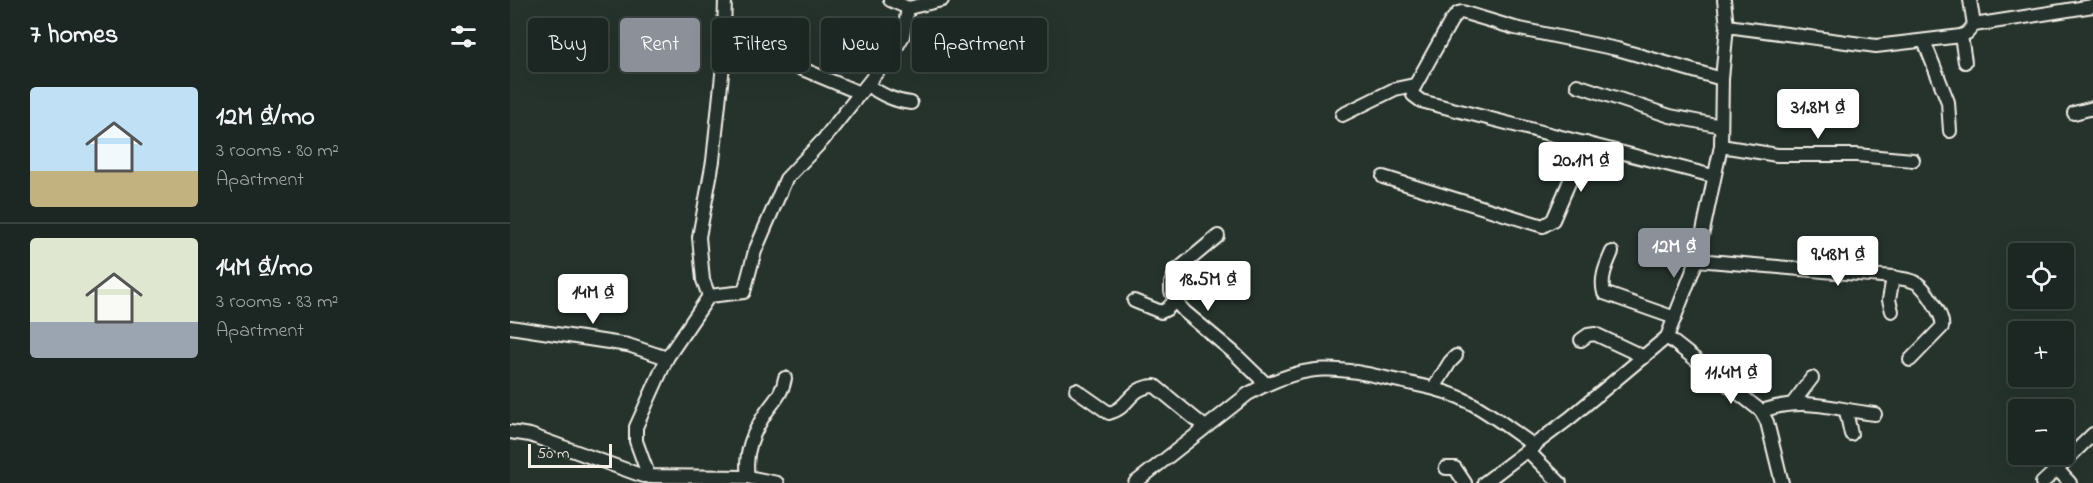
<!DOCTYPE html>
<meta charset="utf-8">
<style>
:root{--surface:#1c2622;--page:#29322f;--text:#f1f3f6;--muted:#a0a5a5;--line:#3a4340;--accent:#8c9099}
body{margin:0;font-family:"Indie Flower",sans-serif;background:var(--page);color:var(--text);height:100vh;display:flex;flex-direction:column;font-size:22px;white-space:nowrap}
*{box-sizing:border-box;margin:0}
p{font-size:20px;color:var(--muted)}
.icon{flex:none;width:33px;height:33px;fill:none;stroke:currentColor;stroke-width:2;stroke-linecap:round;stroke-linejoin:round}
.map{position:relative;flex:1;overflow:hidden}
.drawer{display:flex;flex-direction:column;background:var(--surface);width:510px}
.drawer>*{flex:none}
.guide{position:absolute;left:18px;top:18px;width:570px;height:54px;display:flex;gap:12px}
.tools{position:absolute;left:1498px;top:243px;display:grid;gap:12px}
.tools a{display:grid;place-items:center;width:66px;height:66px;border-radius:6px;background:var(--surface);box-shadow:0 6px 24px #0002,0 0 0 2px var(--line);font-size:30px}
.scale{position:absolute;left:18px;bottom:15px;width:84px;box-sizing:border-box;padding-left:6px;border:3px solid #f4f1e8;border-top:0;font-size:16px;line-height:21px;white-space:nowrap;color:#f4f1e8;-webkit-text-stroke:4px #26332d;paint-order:stroke}
.price{position:absolute;translate:-50% -51px;padding:0 14px;border-radius:6px;background:#fff;color:#222;font-size:20px;line-height:39px;filter:drop-shadow(0 2px 3px #0008)}
.price::after{content:'';position:absolute;left:50%;top:36px;width:18px;height:14px;margin-left:-9px;background:inherit;clip-path:polygon(0 0,100% 0,50% 100%)}
.price.active{background:var(--accent);color:#fff}
ul{padding:0;list-style:none}
li{display:flex;align-items:center;gap:18px;height:150px;padding:0 30px}
li+li{border-top:2px solid var(--line)}
li span{display:grid;place-items:center;flex:none;width:168px;height:120px;border-radius:6px;color:#555}
li>.icon{margin-inline-start:auto}
span .icon{width:72px;height:72px;fill:#fffc;stroke-width:1}
li b{font-size:26px}
h2{display:flex;justify-content:space-between;align-items:center;height:72px;padding:0 30px;font-size:26px}
.pill{padding:0 21px;border-radius:6px;background:var(--surface);box-shadow:0 6px 24px #0002,0 0 0 2px var(--line);font-size:21px;line-height:54px}
.pill.active{background:var(--accent);color:#fff}
main{display:flex;flex:1;min-height:0}
.map>svg:first-child{display:block}
.lines{fill:none;stroke-linecap:round;stroke-linejoin:round}
.minor-casing{stroke:#f4f1e8;stroke-width:16}
.minor{stroke:#26332d;stroke-width:12}
</style>
<main>
<section class="drawer">
<h2>7 homes<svg class="icon" aria-label="filters" viewBox="0 0 24 24"><path d="M4 7h16M4 17h16"/><circle cx="9" cy="7" r="2"/><circle cx="15" cy="17" r="2"/></svg></h2>
<ul>
<li><span style="background:linear-gradient(#bfe0f5 70%,#c2b280 0)"><svg class="icon" aria-label="home" viewBox="0 0 24 24"><path d="M3 11l9-7 9 7M6 9v11h12V9"/></svg></span><div><b>12M ₫/mo</b><p>3 rooms · 80 m²</p><p>Apartment</p></div></li>
<li><span style="background:linear-gradient(#dfe7d0 70%,#9aa5b1 0)"><svg class="icon" aria-label="home" viewBox="0 0 24 24"><path d="M3 11l9-7 9 7M6 9v11h12V9"/></svg></span><div><b>14M ₫/mo</b><p>3 rooms · 83 m²</p><p>Apartment</p></div></li>
</ul>
</section>
<div class="map">
<svg width="1583" height="483" viewBox="0 0 1583 483">
<rect width="100%" height="100%" fill="#26332d"/>
<filter id="ink" filterUnits="userSpaceOnUse"><feTurbulence type="fractalNoise" baseFrequency=".0167" numOctaves="2"/><feDisplacementMap in="SourceGraphic" scale="12" xChannelSelector="R" yChannelSelector="G"/><feConvolveMatrix kernelMatrix="1 2 1 2 8 2 1 2 1" color-interpolation-filters="sRGB"/></filter>
<g filter="url(#ink)">
<g class="lines">
<defs>
<g id="minor">
<path d="M380,0L398,8L432,0"/>
<path d="M1460,0L1464,25"/>
<path d="M1217,26L1366,46L1451,36L1457,33L1464,25L1583,6"/>
<path d="M1451,36L1455,62"/>
<path d="M1414,41L1438,102L1440,131"/>
<path d="M290,68L350,93"/>
<path d="M357,85C371,94 383,101 401,103"/>
<path d="M1067,85L1160,116L1211,126"/>
<path d="M1564,113L1583,108"/>
<path d="M832,115L885,89L904,85"/>
<path d="M1211,146L1267,155H1346L1403,160"/>
<path d="M1203,176L911,101L903,95L902,91L941,21L948,13L952,12L1005,28L1107,49L1212,79"/>
<path d="M873,177L1033,226L1043,220L1076,143"/>
<path d="M708,236L666,271L661,283V291L665,301L675,312L723,352L756,384"/>
<path d="M1102,252C1096,266 1090,278 1094,293L1165,318"/>
<path d="M1187,260L1383,277C1391,279 1400,279 1407,283C1415,288 1435,317 1432,327L1400,360"/>
<path d="M199,296L193,280L189,237L203,161L213,65L215,0"/>
<path d="M624,301L651,312L657,309L665,301"/>
<path d="M1382,311L1379,300L1383,277"/>
<path d="M0,327L118,345L157,358"/>
<path d="M1157,337L1251,411L1257,422L1272,483"/>
<path d="M1071,340L1078,335L1085,334L1134,357"/>
<path d="M924,388L940,362L946,356"/>
<path d="M566,390L599,413C620,408 618,387 645,386L695,427"/>
<path d="M1283,403L1302,378"/>
<path d="M1251,411C1295,396 1321,409 1365,414"/>
<path d="M1336,411L1341,434"/>
<path d="M0,432L20,435L133,476L238,477L267,483"/>
<path d="M1018,451L1050,483"/>
<path d="M936,468H945L955,483"/>
<path d="M1547,469L1583,434"/>
<path d="M139,477L126,441V427L157,358L199,296L234,292L245,251L276,179L313,140L386,48L393,36L398,8"/>
<path d="M238,477C234,452 243,432 257,411C265,400 273,392 275,378"/>
<path d="M625,483L738,394C798,361 826,366 889,381C912,386 935,390 955,400C980,412 1002,431 1025,446"/>
<path d="M974,483L1060,418L1157,337L1187,260L1211,146L1212,79L1217,26L1214,0"/>
<path d="M1532,483L1547,469L1560,483"/>
</g>
</defs>
<use href="#minor" class="minor-casing"/>
<use href="#minor" class="minor"/>
</g>
</g>
</svg>
<div class="tools">
<a><svg class="icon" aria-label="locate" viewBox="0 0 24 24"><circle cx="12" cy="12" r="6"/><path d="M12 2v4M12 18v4M2 12h4M18 12h4"/></svg></a>
<a>+</a>
<a>−</a>
</div>
<div class="scale">50 m</div>
<b class="price" style="left:1308px;top:140px">31.8M ₫</b>
<b class="price" style="left:1071px;top:193px">20.1M ₫</b>
<b class="price active" style="left:1164px;top:279px">12M ₫</b>
<b class="price" style="left:1328px;top:287px">9.48M ₫</b>
<b class="price" style="left:698px;top:312px">18.5M ₫</b>
<b class="price" style="left:83px;top:325px">14M ₫</b>
<b class="price" style="left:1221px;top:405px">11.4M ₫</b>
<div class="guide">
<a class="pill">Buy</a>
<a class="pill active">Rent</a>
<a class="pill">Filters</a>
<a class="pill">New</a>
<a class="pill">Apartment</a>
</div>
</div>
</main>
